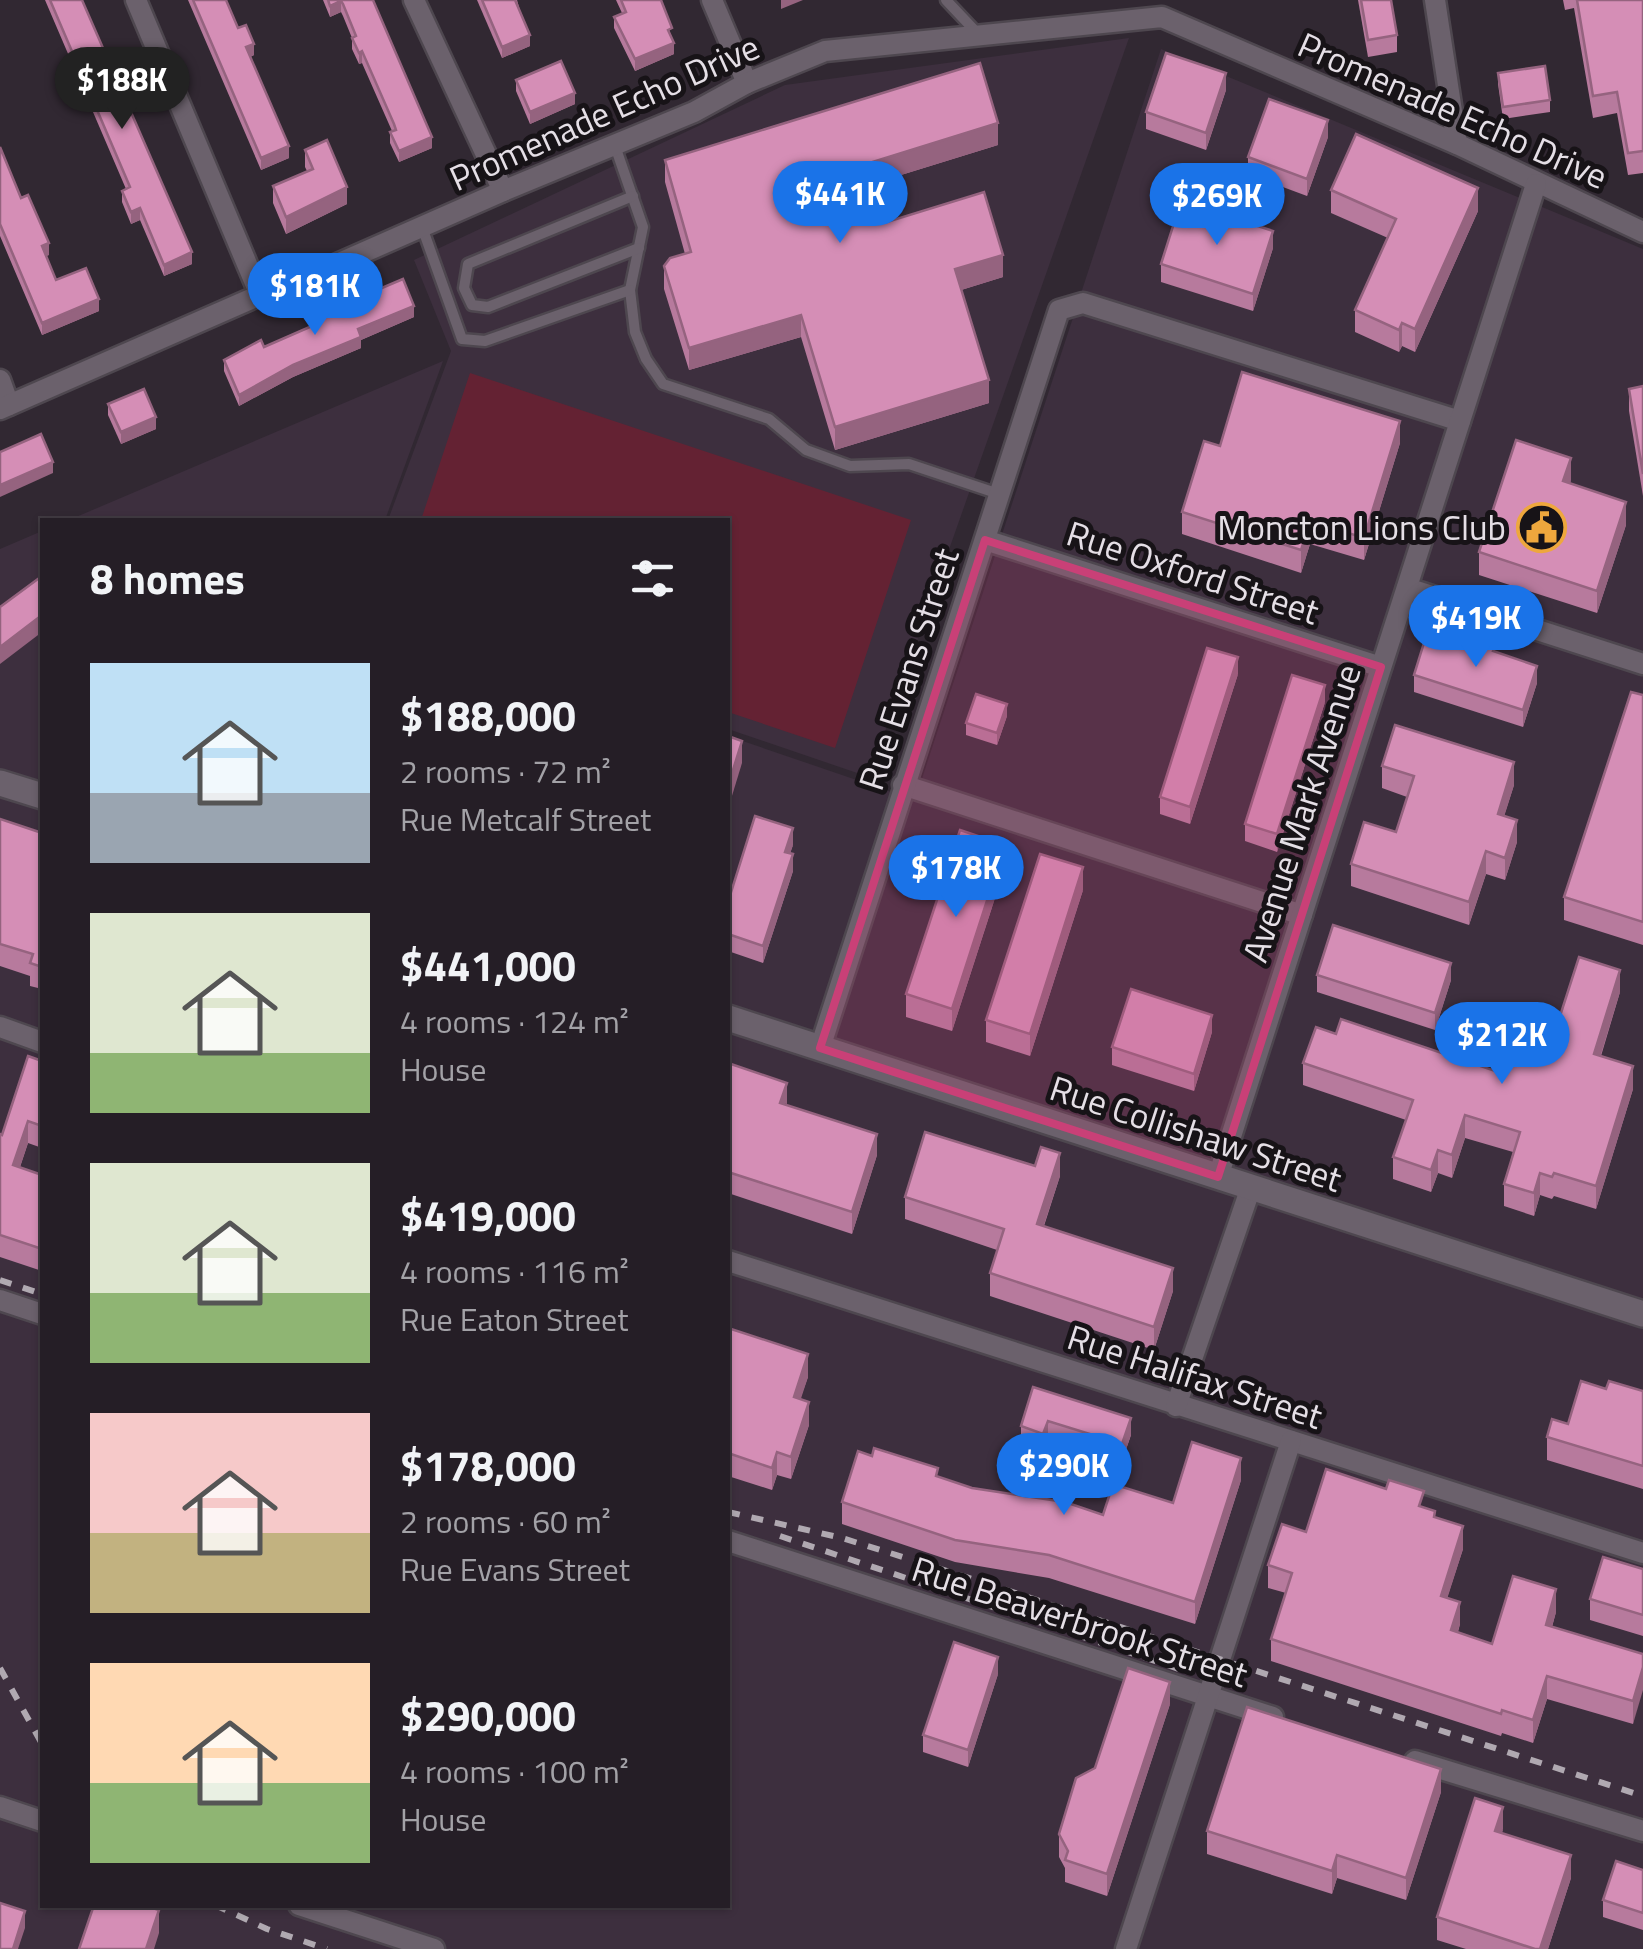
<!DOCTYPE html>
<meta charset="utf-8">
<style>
:root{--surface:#251e26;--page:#312b32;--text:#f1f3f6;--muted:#a3a2a7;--line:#423c43;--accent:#1a73e8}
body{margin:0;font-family:"Titillium Web",sans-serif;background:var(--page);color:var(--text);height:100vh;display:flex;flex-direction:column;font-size:38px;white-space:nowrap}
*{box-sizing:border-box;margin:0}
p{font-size:32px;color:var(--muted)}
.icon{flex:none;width:55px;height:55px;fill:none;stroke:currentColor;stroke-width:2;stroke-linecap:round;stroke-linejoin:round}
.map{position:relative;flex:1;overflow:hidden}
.drawer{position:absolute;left:40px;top:518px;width:690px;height:1390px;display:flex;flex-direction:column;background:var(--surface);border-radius:0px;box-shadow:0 2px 8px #0004,0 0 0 2px var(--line)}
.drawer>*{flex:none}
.price{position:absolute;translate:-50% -85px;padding:0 22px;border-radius:35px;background:var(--accent);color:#fff;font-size:32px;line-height:65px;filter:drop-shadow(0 2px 5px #0008)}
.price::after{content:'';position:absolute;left:50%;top:60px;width:30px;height:22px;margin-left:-15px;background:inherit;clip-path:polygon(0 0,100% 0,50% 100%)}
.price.selected{background:#222;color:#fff}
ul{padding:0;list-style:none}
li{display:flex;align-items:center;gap:30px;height:250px;padding:0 50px}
li span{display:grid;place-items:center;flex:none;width:280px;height:200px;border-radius:0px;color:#555}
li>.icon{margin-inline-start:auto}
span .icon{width:120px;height:120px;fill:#fffc;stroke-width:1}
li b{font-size:42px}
h2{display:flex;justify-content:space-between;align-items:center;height:120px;padding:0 50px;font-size:42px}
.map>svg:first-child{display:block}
.built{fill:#3d2f3e}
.green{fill:#642233}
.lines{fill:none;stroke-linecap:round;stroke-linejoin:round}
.lane-casing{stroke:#4e474f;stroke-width:15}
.street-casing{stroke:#4e474f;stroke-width:25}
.secondary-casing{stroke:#4e474f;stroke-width:30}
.lane{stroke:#6b616c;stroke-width:10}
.street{stroke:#6b616c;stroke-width:20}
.secondary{stroke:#6b616c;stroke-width:25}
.rail{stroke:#b0a9b1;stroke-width:6;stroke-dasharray:12 12;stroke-linecap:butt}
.wall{fill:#b77a9d}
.shaded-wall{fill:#95637f}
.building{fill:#d58eb6;stroke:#95637f;stroke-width:2.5}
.marked{fill:#c94077;fill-opacity:0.2;stroke:#c94077;stroke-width:8;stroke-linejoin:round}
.labels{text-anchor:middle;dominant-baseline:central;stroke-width:10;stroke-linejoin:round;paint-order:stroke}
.street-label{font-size:35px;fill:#e5dfe6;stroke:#171317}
.poi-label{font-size:35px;fill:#e5dfe6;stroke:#171317;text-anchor:end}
</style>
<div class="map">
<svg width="1643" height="1949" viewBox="0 0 1643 1949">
<rect width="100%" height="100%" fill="#312832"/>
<g class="built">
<path d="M1129,38L869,777L728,729V520H388L451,351L414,260L785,85Z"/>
<path d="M1161,49L1643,249V1949H0V549L42,531V1905H728V736L915,800Z"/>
<path d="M443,361L385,520H69Z"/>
</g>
<path class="green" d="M470,373L911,520L835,748L728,712V520H421Z"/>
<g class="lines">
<defs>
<g id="lane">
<path d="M946,0L979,35"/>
<path d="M615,146L643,227L630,290L635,332L646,359L663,384L769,419L806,450L850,466L909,464L999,494"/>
<path d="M633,196L468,264L464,288L472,305L488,307L639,248"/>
<path d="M422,227L462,339L485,341L630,290"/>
</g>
<g id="street">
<path d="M136,0L260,295"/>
<path d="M414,0L503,191"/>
<path d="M712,0L747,83"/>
<path d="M1435,0L1457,144"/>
<path d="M0,380L9,405"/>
<path d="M0,409L260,295L285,287L503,191L694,112L747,83L825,51L1162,17L1457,144L1643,232"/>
<path d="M985,540L1381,667"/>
<path d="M1407,588L1643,664"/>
<path d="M903,785L1302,915"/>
<path d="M0,1027L42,1042"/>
<path d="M820,1048L1059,310L1083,303L1460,421"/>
<path d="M1218,1177L1536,184"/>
<path d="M728,1261L1643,1553"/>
<path d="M0,1300L42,1314"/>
<path d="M1176,1406L1251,1187"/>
<path d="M728,1541L1273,1717"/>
<path d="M1415,1761L1643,1831"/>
<path d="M0,1807L42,1821"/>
<path d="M299,1905L434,1949"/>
<path d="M1126,1949L1291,1441"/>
</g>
<g id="secondary">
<path d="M0,783L42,796"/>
<path d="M728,1018L1643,1314"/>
</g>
</defs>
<use href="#lane" class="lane-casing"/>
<use href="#street" class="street-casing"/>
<use href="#secondary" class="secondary-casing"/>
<use href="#lane" class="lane"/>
<use href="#street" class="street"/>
<use href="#secondary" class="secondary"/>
<g class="rail">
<path d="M0,1280L42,1294"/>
<path d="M728,1512L842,1538L941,1569L1643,1796"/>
<path d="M780,1536L1179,1669"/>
<path d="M0,1668L42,1744"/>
<path d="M215,1905L267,1929L327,1949"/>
</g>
</g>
<g class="wall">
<path d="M45,0H82L192,264L164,276L140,220L131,224L122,202V191L126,189Z"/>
<path d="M188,0H226L238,28L254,55L250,57L289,158L261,170Z"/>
<path d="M323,0H373L432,148L399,162L390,143V132L392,131L362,63L359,64L352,49V38L343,16L341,12L330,17Z"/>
<path d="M477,0H517L530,46L502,58Z"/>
<path d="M616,0H661L672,40L674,54L635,71L614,28V17L622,13Z"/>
<path d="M1358,0H1391L1397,35V52L1368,57Z"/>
<path d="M1563,0H1643V173L1628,175L1617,113L1593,118L1574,8L1565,10Z"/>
<path d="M1498,73L1550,100V112L1503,119L1498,84Z"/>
<path d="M516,80L575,104L530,124L516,91Z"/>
<path d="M1226,90L1206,150L1146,129V112Z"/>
<path d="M1328,137L1307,196L1248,174V157Z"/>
<path d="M998,145L875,183L887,222L1003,277L961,290L989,403L835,450L801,337L689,370L664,289V266L685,254L665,182V160Z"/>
<path d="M0,147L21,198L49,255L46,256L56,280L99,311L42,335L0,236Z"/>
<path d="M305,150L347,204L286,234L273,203V186L307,171L305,167Z"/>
<path d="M1331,190L1478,211L1415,352L1402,346L1399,352L1355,332V310L1388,238L1331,213Z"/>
<path d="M1273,248L1253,311L1161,282V264Z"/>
<path d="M370,293L414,317L361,340V348L293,377L239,406L224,371V360L264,347L309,327V319L333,316L370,301Z"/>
<path d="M1643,386V496L1629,411V389Z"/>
<path d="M108,404L156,429L121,444L108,415Z"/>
<path d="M1400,443L1364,560L1310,544L1301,573L1182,534V512L1220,446Z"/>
<path d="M1571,480L1570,483L1626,525L1597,613L1479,575V552Z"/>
<path d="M1495,652L1537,683L1523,727L1414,692V675Z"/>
<path d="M1238,674L1190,824L1160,814V797Z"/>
<path d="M1643,695V945L1564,920V897Z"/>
<path d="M1325,702L1277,852L1245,841V824Z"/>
<path d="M1007,716L997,745L966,735V723Z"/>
<path d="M1382,766L1514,785L1504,816L1517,842L1505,880L1486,874L1469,925L1351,886V864L1396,832L1407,797L1382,788Z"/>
<path d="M0,819L42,833V989L30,986V976L0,966Z"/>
<path d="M793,845L790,853L793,871L763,963L728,951V902Z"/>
<path d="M1005,867L952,1031L906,1017V994Z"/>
<path d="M1083,890L1030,1056L986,1042V1020Z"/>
<path d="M1317,975L1451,980L1435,1030L1317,992Z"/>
<path d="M1620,992L1601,1056L1633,1089L1596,1209L1554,1196L1552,1199L1540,1195L1534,1216L1504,1206V1184L1513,1152L1465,1138L1452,1178L1438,1173L1431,1192L1393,1179V1157L1406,1120L1303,1085V1063L1336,1034L1495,1071L1552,1041Z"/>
<path d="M1212,1032L1194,1091L1112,1065V1047Z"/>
<path d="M42,1061V1148L28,1143L20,1167L42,1175V1271L0,1257V1134L2,1135Z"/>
<path d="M728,1063L787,1105L877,1155L852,1234L728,1193Z"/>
<path d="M1060,1176L1044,1226L1173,1291L1154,1350L990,1296V1273L997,1250L905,1219V1197Z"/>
<path d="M728,1328L808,1377L800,1399L809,1425L791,1479L777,1475L772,1490L728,1476Z"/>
<path d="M1033,1387L1131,1435L1122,1461L1048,1438L1043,1451L1021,1443V1426Z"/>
<path d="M1606,1389L1643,1391V1489L1547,1460V1437L1568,1424Z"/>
<path d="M872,1456L972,1488L1103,1515L1173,1503L1241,1480L1195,1624L1049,1578L955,1562L842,1524V1502Z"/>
<path d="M1386,1489L1424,1508L1435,1517L1463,1549L1447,1598L1460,1624L1458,1632L1492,1644L1556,1612L1552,1627L1643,1654L1633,1724L1547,1699L1533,1743L1502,1733L1501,1736L1271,1661V1639L1286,1593L1268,1588V1565L1306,1532Z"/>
<path d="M1643,1569V1636L1590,1620V1599Z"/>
<path d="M998,1674L968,1767L923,1752V1735Z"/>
<path d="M1170,1704L1107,1896L1065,1882V1868L1059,1857V1834L1095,1768Z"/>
<path d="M1441,1792L1406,1900L1337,1878L1332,1894L1207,1854V1831Z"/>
<path d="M1503,1829L1502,1833L1571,1878L1548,1949H1466L1437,1940V1917Z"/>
<path d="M1643,1870V1930L1603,1917V1900Z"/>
</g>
<g class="shaded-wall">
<path d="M781,0H803L781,9Z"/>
<path d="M341,1V12L330,17V6Z"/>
<path d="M530,35V46L502,58V47Z"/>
<path d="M674,43V54L635,71V59Z"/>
<path d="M254,44V55L246,59V47Z"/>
<path d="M362,51V63L359,64V53Z"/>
<path d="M1226,73V90L1206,150V133Z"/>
<path d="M575,93V104L530,124V112Z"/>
<path d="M1328,120V137L1307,196V179Z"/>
<path d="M998,123V145L869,185V163Z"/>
<path d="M432,137V148L399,162V151Z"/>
<path d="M289,146V158L261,170V158Z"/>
<path d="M347,187V204L286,234V217Z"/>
<path d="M1478,188V211L1415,352V329Z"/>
<path d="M140,208V220L131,224V212Z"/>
<path d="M1273,231V248L1253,311V294Z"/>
<path d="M49,243V255L42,257V246Z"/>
<path d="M192,252V264L164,276V265Z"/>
<path d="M1003,255V277L955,292V269Z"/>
<path d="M99,299V311L42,335V323Z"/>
<path d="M414,306V317L361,340V348L293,377L239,406V395L358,329Z"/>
<path d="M801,315V337L689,370V348Z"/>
<path d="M1402,323V346L1399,352V330Z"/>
<path d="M989,380V403L835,450V427Z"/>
<path d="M156,417V429L121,444V432Z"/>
<path d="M1400,421V443L1364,560V538Z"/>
<path d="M1571,458V480L1563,504V481Z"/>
<path d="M53,462V473L0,497V485Z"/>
<path d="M1626,502V525L1597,613V591Z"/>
<path d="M1310,521V544L1301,573V550Z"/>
<path d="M42,615V632L0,664V647Z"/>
<path d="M1238,657V674L1190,824V807Z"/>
<path d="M1537,666V683L1523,727V710Z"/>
<path d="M1325,685V702L1277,852V834Z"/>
<path d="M1007,704V716L997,745V733Z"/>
<path d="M742,741V763L728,809V786Z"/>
<path d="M1514,762V785L1498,836V814Z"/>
<path d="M1517,820V842L1505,880V858Z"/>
<path d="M793,828V845L785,869V852Z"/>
<path d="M1005,845V867L952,1031V1009Z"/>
<path d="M1486,851V874L1469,925V902Z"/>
<path d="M793,854V871L763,963V946Z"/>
<path d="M1083,867V890L1030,1056V1034Z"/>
<path d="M1451,963V980L1435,1030V1013Z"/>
<path d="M1620,970V992L1594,1077V1054Z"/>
<path d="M1212,1015V1032L1194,1091V1074Z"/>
<path d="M1633,1066V1089L1596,1209V1186Z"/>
<path d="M787,1083V1104L780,1103Z"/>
<path d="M1465,1115V1138L1452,1178V1155Z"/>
<path d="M28,1121V1143L13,1188V1165Z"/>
<path d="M877,1134V1155L852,1234V1212Z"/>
<path d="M1438,1150V1173L1431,1192V1170Z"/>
<path d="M1060,1153V1176L1037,1246V1224Z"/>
<path d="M1540,1173V1195L1534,1216V1193Z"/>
<path d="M1173,1268V1291L1154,1350V1327Z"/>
<path d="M808,1354V1377L794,1420V1397Z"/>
<path d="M809,1402V1425L791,1479V1457Z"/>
<path d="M1131,1418V1435L1122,1461V1444Z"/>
<path d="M1048,1421V1438L1043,1451V1434Z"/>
<path d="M777,1452V1475L772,1490V1468Z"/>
<path d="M1241,1458V1480L1195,1624V1602Z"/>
<path d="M1463,1526V1549L1441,1618V1596Z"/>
<path d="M1556,1589V1612L1546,1648V1625Z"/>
<path d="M1460,1602V1624L1451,1653V1630Z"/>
<path d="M998,1657V1674L968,1767V1750Z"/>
<path d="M1643,1667V1690L1633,1724V1701Z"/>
<path d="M1547,1676V1699L1533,1743V1720Z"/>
<path d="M1170,1682V1704L1107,1896V1874Z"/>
<path d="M1441,1769V1792L1406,1900V1878Z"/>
<path d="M1503,1807V1829L1495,1853V1831Z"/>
<path d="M1337,1855V1878L1332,1894V1871Z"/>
<path d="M1571,1855V1878L1548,1949H1540Z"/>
<path d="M159,1910V1933L154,1949H146Z"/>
<path d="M25,1911V1928L18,1949H13Z"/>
</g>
<g class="building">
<path d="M50,0H82L192,252L164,265L140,208L131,212L122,191L130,187Z"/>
<path d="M193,0H226L238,28L246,25L254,44L246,47L289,146L261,158Z"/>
<path d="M328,0H373L432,137L399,151L390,132L396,130L394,124L362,51L359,53L352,38L356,36L343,4L341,1L330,6Z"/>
<path d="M482,0H515L530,35L502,47Z"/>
<path d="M621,0H661L672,28L668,30L674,43L635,59L614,17L626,12Z"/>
<path d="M1361,0H1391L1397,35L1368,40Z"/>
<path d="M1577,0H1643V151L1628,153L1617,92L1593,96Z"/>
<path d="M1166,53L1226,73L1206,133L1146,112Z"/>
<path d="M561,61L575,93L530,112L516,80Z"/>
<path d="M980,63L998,123L869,163L887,222L984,192L1003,255L955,269L989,380L835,427L801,315L689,348L664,266L670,258L691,252L665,160Z"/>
<path d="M1545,66L1550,100L1503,107L1498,73Z"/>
<path d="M1269,99L1328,120L1307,179L1248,157Z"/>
<path d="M1356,134L1478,188L1415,329L1402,323L1399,330L1355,310L1396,219L1331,190Z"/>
<path d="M327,140L347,187L286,217L273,186L313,169L305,150Z"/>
<path d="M0,147L21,198L28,195L49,243L42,246L56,280L86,268L99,299L42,323L0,224Z"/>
<path d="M1181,201L1273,231L1253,294L1161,264Z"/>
<path d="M403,279L414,306L358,329L361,337L293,365L239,395L224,360L261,340L264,347L312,326L309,319L330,310L333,316L373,299L370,293Z"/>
<path d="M1242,372L1400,421L1364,538L1310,521L1301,550L1182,512L1204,441L1220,446Z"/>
<path d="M1643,386V474L1629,389Z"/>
<path d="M144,389L156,417L121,432L108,404Z"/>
<path d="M41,434L53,462L0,485V452Z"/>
<path d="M1516,440L1571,458L1563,481L1626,502L1597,591L1479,552Z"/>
<path d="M42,576V615L0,647V607Z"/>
<path d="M1428,630L1473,645L1475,640L1495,646L1493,651L1537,666L1523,710L1414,675Z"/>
<path d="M1207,648L1238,657L1190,807L1160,797Z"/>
<path d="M1292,675L1325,685L1277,834L1245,824Z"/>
<path d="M1631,692L1643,695V922L1564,897Z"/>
<path d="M976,694L1007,704L997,733L966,723Z"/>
<path d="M1395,725L1514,762L1498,814L1517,820L1505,858L1486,851L1469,902L1351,864L1364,822L1396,832L1414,776L1382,766Z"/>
<path d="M728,736L742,741L728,786Z"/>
<path d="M755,816L793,828L785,852L793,854L763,946L728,934V922L730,915L728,914V902Z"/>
<path d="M0,819L42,833V967L30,963L33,954L0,944Z"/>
<path d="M960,830L1005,845L952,1009L906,994Z"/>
<path d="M1040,854L1083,867L1030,1034L986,1020Z"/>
<path d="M1333,925L1451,963L1435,1013L1317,975Z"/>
<path d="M1579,957L1620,970L1594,1054L1633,1066L1596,1186L1554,1173L1552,1177L1540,1173L1534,1193L1504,1184L1520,1132L1465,1115L1452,1155L1438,1150L1431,1170L1393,1157L1413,1100L1303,1063L1316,1027L1336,1034L1341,1019L1495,1071L1508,1027L1552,1041Z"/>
<path d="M1131,989L1212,1015L1194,1074L1112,1047Z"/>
<path d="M28,1056L42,1061V1126L28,1121L13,1165L42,1175V1249L0,1235V1134L2,1135Z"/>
<path d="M728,1063L787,1083L780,1103L877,1134L852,1212L728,1172Z"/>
<path d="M925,1132L1035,1166L1041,1147L1060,1153L1037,1224L1173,1268L1154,1327L990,1273L1004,1229L905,1197Z"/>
<path d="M728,1328L808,1354L794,1397L809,1402L791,1457L777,1452L772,1468L728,1453Z"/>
<path d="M1581,1381L1606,1389L1609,1381L1643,1391V1466L1547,1437L1552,1419L1568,1424Z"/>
<path d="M1033,1387L1131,1418L1122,1444L1048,1421L1043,1434L1021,1426Z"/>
<path d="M1192,1442L1241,1458L1195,1602L1049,1555L955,1540L842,1502L858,1451L872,1456L874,1448L938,1468L936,1476L972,1488L1065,1502L1103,1515L1113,1484L1173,1503Z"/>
<path d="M1326,1469L1386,1489L1389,1480L1424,1491L1419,1506L1435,1511L1434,1517L1463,1526L1441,1596L1460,1602L1451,1630L1492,1644L1513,1576L1556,1589L1546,1625L1643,1654V1667L1633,1701L1547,1676L1533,1720L1502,1710L1501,1714L1271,1639L1292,1573L1268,1565L1282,1524L1306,1532Z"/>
<path d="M1603,1557L1643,1569V1615L1590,1599Z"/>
<path d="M954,1642L998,1657L968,1750L923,1735Z"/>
<path d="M1128,1668L1170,1682L1107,1874L1065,1860L1068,1851L1059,1834L1076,1778L1095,1768Z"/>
<path d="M1247,1707L1441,1769L1406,1878L1337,1855L1332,1871L1207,1831Z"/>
<path d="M1475,1798L1503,1807L1495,1831L1571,1855L1540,1949H1535L1437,1917Z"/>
<path d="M1616,1861L1643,1870V1913L1603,1900Z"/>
<path d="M0,1903L25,1911L13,1949H0Z"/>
<path d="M94,1905H143L159,1910L146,1949H79Z"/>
</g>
<path class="marked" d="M985,540L1381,667L1218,1177L820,1048Z"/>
<defs>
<symbol id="civic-ring" viewBox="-11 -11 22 22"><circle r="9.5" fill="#171317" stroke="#eea73d" stroke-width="1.5"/><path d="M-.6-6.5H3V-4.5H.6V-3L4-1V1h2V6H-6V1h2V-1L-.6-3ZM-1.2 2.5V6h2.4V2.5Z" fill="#eea73d"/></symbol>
</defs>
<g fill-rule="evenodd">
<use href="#civic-ring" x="1514" y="500" width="55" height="55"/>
</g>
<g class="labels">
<g class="street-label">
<text transform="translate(1453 110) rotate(24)">Promenade Echo Drive</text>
<text transform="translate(604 112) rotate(-24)">Promenade Echo Drive</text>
<text transform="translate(1193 572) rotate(18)">Rue Oxford Street</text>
<text transform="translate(908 669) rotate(-72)">Rue Evans Street</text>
<text transform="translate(1301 813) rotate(-72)">Avenue Mark Avenue</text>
<text transform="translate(1196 1133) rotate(18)">Rue Collishaw Street</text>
<text transform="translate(1195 1376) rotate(18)">Rue Halifax Street</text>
<text transform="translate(1080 1621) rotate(18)">Rue Beaverbrook Street</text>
</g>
<g class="poi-label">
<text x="1506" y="527">Moncton Lions Club</text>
</g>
</g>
</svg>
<b class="price selected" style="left:122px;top:132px">$188K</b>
<b class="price" style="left:840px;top:246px">$441K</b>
<b class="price" style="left:1217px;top:248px">$269K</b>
<b class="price" style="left:315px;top:338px">$181K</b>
<b class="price" style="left:1476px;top:670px">$419K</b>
<b class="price" style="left:956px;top:920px">$178K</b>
<b class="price" style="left:1502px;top:1087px">$212K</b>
<b class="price" style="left:1064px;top:1518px">$290K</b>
<section class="drawer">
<h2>8 homes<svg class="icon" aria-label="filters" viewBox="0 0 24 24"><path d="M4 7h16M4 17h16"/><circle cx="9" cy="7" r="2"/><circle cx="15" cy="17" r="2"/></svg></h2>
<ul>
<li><span style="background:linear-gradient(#bfe0f5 65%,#9aa5b1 0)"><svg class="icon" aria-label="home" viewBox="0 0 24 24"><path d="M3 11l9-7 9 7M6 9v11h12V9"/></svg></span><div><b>$188,000</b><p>2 rooms · 72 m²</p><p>Rue Metcalf Street</p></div></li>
<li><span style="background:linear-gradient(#dfe7d0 70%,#8fb573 0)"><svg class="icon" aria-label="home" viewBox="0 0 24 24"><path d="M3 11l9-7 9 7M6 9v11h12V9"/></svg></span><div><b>$441,000</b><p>4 rooms · 124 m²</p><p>House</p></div></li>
<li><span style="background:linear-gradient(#dfe7d0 65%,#8fb573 0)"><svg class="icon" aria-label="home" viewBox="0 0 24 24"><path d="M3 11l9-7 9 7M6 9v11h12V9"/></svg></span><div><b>$419,000</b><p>4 rooms · 116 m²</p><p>Rue Eaton Street</p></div></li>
<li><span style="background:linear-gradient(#f6c9c9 60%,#c2b280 0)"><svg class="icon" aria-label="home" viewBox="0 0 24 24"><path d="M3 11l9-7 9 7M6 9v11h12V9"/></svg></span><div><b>$178,000</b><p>2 rooms · 60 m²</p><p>Rue Evans Street</p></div></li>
<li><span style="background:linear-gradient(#ffd9b3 60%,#8fb573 0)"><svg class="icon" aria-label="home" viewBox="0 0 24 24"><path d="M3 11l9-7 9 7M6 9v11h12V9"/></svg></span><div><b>$290,000</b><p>4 rooms · 100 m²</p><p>House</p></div></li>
</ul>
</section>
</div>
